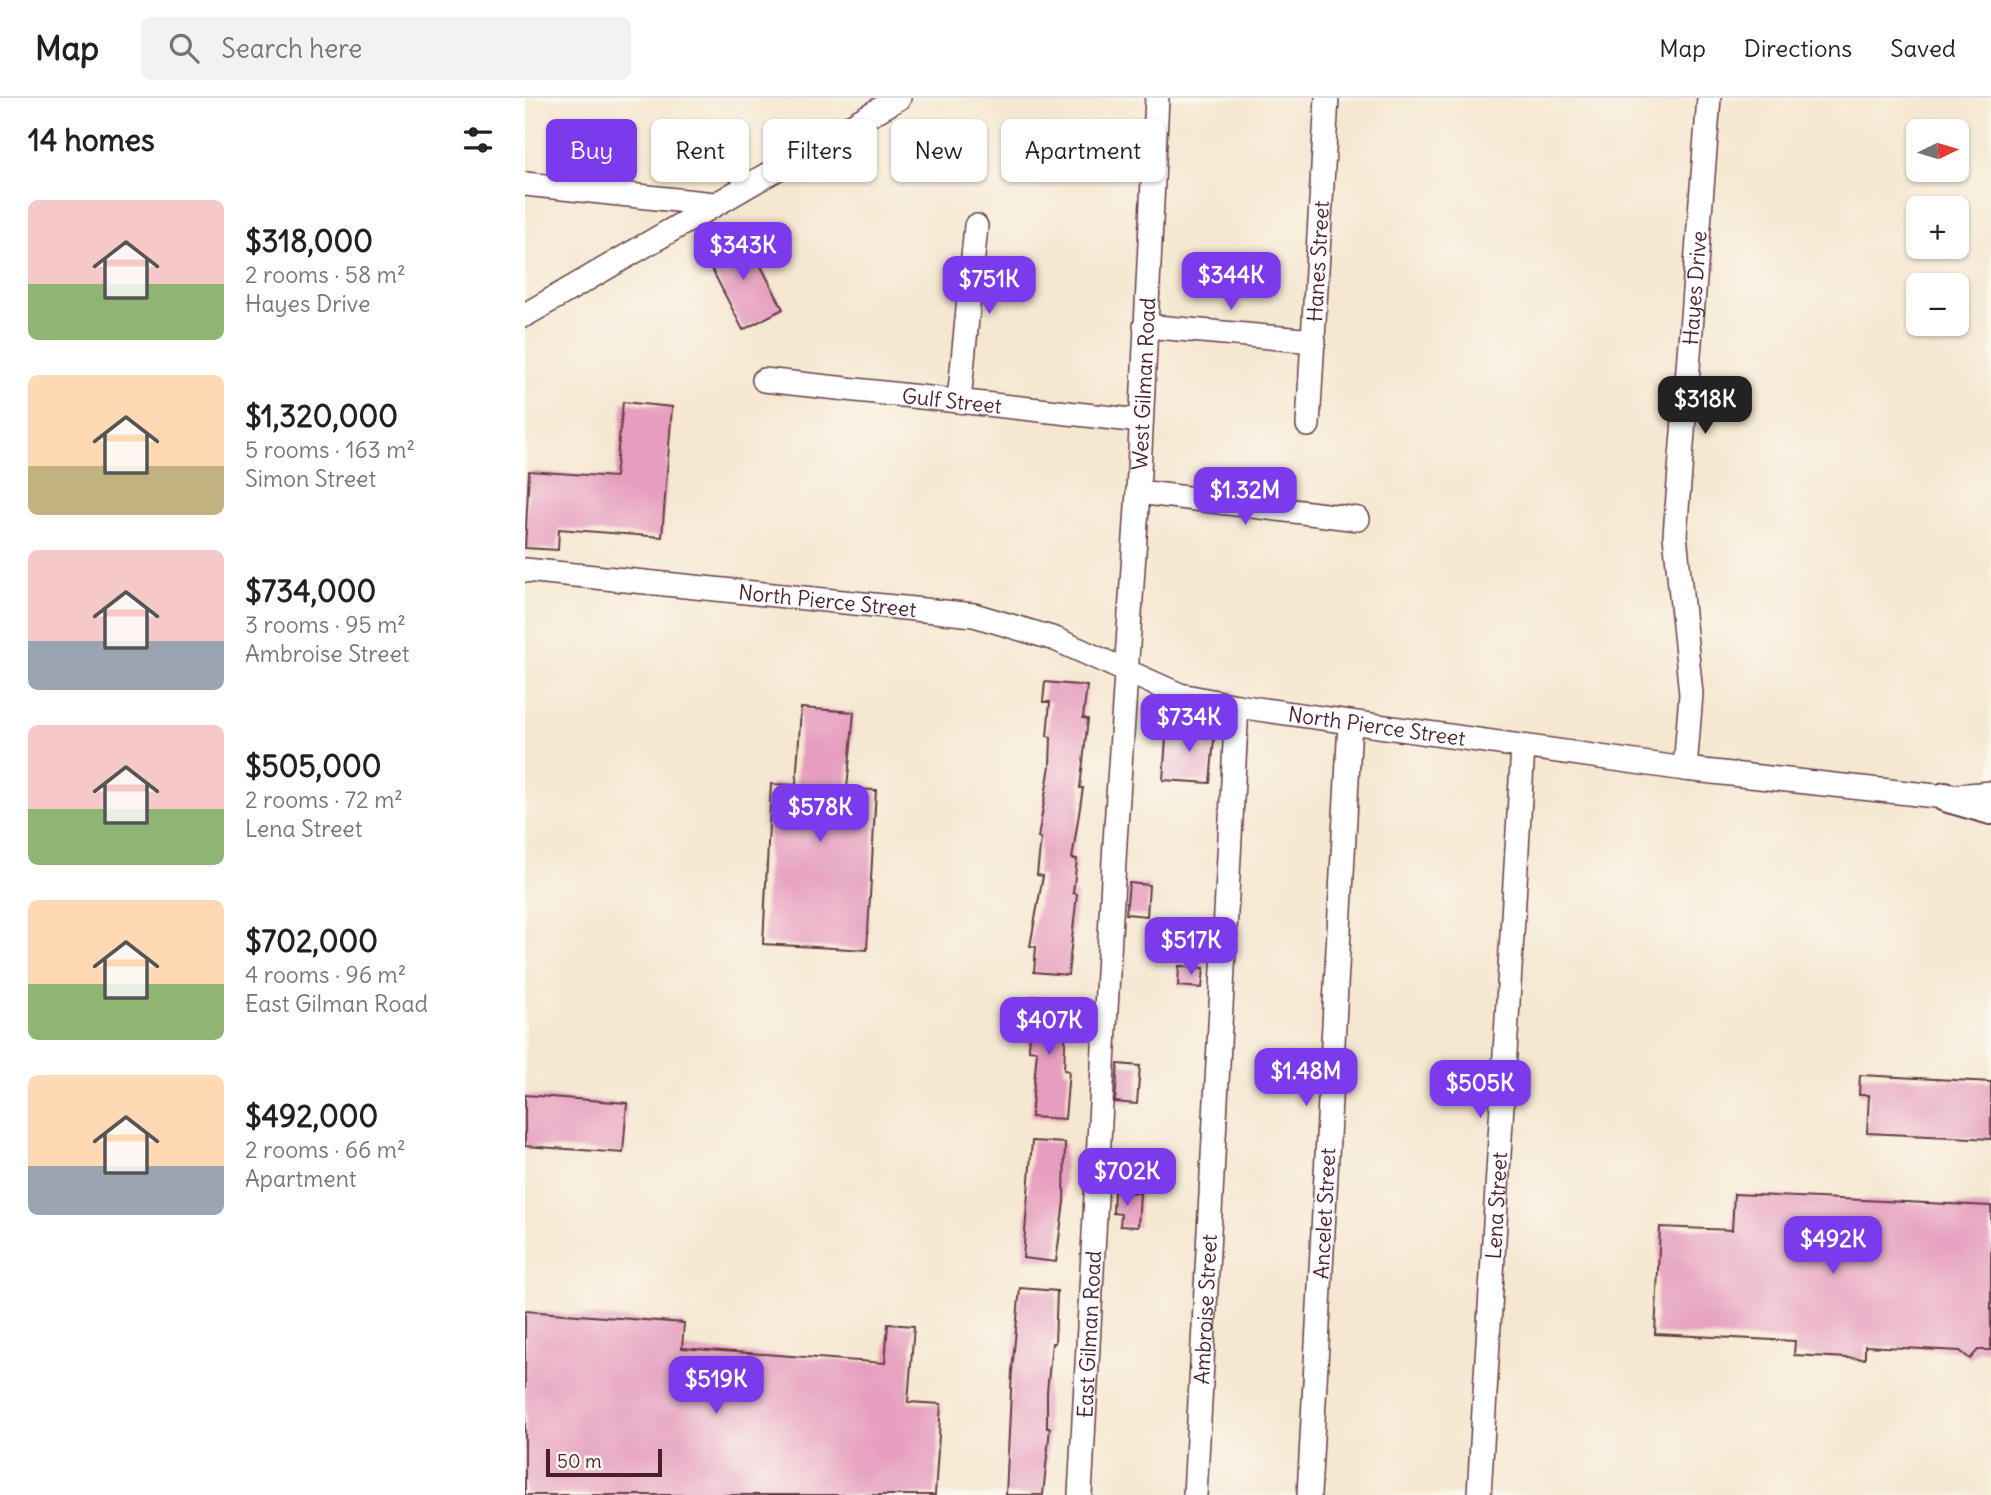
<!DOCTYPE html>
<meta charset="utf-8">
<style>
:root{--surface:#fff;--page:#f2f2f2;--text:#202124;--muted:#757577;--line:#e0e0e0;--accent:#7c3aed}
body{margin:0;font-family:Delius,sans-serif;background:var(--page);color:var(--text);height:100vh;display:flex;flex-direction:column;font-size:26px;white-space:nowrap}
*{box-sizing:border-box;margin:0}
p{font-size:23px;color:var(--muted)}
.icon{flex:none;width:38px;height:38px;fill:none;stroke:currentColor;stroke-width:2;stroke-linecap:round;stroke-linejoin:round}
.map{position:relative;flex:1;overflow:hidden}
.details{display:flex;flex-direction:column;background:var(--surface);width:525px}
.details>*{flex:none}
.guide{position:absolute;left:21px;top:21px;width:665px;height:63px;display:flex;gap:14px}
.needle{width:46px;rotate:85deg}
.controls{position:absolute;left:1381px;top:21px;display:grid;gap:14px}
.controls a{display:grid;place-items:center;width:63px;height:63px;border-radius:10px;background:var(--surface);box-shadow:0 2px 5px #0004;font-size:35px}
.scale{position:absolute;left:21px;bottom:18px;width:116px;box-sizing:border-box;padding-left:7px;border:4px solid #4a1f2b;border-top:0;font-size:19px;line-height:24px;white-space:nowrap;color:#4a1f2b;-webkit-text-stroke:5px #fbf7ec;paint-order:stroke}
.price{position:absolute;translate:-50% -60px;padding:0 16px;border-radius:14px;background:var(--accent);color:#fff;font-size:23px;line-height:46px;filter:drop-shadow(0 2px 4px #0008)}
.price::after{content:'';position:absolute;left:50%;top:42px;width:21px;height:16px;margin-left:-10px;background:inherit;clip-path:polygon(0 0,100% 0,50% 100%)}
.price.selected{background:#222;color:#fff}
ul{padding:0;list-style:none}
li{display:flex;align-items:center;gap:21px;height:175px;padding:0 28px}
li span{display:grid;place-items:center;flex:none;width:196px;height:140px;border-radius:10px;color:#555}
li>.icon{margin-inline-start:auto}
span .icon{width:84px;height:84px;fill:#fffc;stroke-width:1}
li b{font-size:30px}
h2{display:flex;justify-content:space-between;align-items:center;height:84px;padding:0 28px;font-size:30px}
.chip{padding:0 24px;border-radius:10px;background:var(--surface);box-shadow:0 2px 5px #0004;font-size:24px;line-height:63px}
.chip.selected{background:var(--accent);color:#fff}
header{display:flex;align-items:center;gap:42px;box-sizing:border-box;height:98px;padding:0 35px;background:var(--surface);border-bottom:2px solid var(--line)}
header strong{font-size:33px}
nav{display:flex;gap:38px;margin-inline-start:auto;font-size:24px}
.search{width:490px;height:63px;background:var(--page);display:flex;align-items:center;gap:18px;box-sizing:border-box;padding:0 24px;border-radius:10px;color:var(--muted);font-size:26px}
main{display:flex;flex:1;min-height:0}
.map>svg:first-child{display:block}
.building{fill:#e69ebf}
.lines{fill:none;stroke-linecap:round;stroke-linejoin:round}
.minor-casing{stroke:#643d44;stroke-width:26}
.major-casing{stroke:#643d44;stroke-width:32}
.minor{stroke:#fff;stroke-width:23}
.major{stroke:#fff;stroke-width:28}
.labels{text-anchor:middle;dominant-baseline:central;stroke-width:5;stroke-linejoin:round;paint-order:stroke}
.street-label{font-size:21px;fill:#4a1f2b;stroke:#fbf7ec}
</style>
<header>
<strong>Map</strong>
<div class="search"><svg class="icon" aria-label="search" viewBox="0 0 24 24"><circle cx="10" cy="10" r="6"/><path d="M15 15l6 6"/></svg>Search here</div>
<nav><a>Map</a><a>Directions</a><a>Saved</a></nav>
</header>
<main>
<section class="details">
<h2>14 homes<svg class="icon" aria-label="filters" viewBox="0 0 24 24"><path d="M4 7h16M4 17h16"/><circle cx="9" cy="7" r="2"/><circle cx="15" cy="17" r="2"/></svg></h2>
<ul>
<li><span style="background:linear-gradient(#f6c9c9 60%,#8fb573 0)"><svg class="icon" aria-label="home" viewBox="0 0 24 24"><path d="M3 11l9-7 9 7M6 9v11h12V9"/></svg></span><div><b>$318,000</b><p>2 rooms · 58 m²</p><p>Hayes Drive</p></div></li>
<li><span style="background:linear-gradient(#ffd9b3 65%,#c2b280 0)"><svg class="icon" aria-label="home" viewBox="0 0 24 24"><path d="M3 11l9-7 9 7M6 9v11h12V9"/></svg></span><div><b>$1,320,000</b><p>5 rooms · 163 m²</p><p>Simon Street</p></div></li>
<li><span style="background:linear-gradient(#f6c9c9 65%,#9aa5b1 0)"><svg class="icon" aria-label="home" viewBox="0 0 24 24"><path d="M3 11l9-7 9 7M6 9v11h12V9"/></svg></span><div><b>$734,000</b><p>3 rooms · 95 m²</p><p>Ambroise Street</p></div></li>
<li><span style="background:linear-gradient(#f6c9c9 60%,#8fb573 0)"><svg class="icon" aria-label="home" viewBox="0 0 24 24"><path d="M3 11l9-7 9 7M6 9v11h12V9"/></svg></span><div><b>$505,000</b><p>2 rooms · 72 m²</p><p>Lena Street</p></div></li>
<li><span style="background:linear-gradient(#ffd9b3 60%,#8fb573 0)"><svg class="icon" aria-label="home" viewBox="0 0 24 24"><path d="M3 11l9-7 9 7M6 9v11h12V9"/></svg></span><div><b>$702,000</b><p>4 rooms · 96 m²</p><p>East Gilman Road</p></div></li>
<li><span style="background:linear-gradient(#ffd9b3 65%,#9aa5b1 0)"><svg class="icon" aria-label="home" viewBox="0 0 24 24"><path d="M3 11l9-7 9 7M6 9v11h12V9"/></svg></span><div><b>$492,000</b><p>2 rooms · 66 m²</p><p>Apartment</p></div></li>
</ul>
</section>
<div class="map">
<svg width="1466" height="1397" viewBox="0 0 1466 1397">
<rect width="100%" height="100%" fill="#fbf7ec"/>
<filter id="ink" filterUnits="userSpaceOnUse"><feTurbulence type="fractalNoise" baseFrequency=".0143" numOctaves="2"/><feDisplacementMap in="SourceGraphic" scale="14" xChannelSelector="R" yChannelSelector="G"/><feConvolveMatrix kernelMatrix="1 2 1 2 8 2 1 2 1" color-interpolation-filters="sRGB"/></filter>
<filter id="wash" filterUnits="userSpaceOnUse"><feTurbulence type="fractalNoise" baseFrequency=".00686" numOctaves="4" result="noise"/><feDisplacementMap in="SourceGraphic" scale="28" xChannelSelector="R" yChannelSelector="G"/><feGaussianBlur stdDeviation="1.57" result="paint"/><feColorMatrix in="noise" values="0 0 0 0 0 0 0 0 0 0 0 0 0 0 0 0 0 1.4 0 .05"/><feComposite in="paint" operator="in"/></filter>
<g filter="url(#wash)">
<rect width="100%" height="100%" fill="#f5e7d0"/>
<g id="blocks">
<g class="building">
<path d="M219,135L258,211L218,232L179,156Z"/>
<path d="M98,304L147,309L137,439L34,431L33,452L0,450L4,373L90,379Z"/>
<path d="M520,584L562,588L558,620L563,621L555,690H558L547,761H552L548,795L552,796L543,877L509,874L511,849L505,848L518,778L512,777L516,740H513L525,668L526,639L522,638L525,604H518Z"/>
<path d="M276,610L329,614L322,691L351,692L342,852L238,846L246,686L271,687Z"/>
<path d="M642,626L690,630L685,685L638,682Z"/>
<path d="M604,785L624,787L622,818L601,816Z"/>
<path d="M654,868L679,870L677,890L653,888Z"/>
<path d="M506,898L542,901L539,972L544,973L540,1021L506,1019L512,953L504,952Z"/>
<path d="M593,966L615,968L612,1006L590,1004Z"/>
<path d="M1335,977L1466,984V1041L1342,1035L1344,997H1334Z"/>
<path d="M0,997L102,1005L98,1055L0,1048Z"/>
<path d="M507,1043L540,1045L539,1104L531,1164L498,1160Z"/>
<path d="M589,1093L615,1095L613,1129L595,1128L596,1116L588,1115Z"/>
<path d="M1209,1096L1466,1108V1252H1453L1445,1261L1435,1253L1340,1248V1261L1269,1257L1270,1243L1130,1236L1135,1129L1207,1132Z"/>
<path d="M495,1190L532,1193L530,1245H527L522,1294V1330H525L518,1397H481L487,1273Z"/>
<path d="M0,1213L159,1225L157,1250L360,1265L363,1226L389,1228L383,1304L416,1306L410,1397H0Z"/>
</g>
</g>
</g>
<g filter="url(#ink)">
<use href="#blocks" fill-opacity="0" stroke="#643d44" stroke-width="2"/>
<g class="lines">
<defs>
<g id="minor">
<path d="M0,86L189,106"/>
<path d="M0,217L374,0"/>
<path d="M620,228L789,243"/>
<path id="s1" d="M239,282L616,323"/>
<path d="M434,303L451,128"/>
<path id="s2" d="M783,327L802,0"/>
<path d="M613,394L833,421"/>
<path id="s3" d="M0,472L449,517L530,541L655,597L712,608L1160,671L1420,699L1466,695"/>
<path id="s4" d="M1160,671L1166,596L1150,437L1184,0"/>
<path id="s5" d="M555,1397L590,744L613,394L632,0"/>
<path id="s6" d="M670,1397L712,608"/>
<path id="s7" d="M784,1397L825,625"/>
<path id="s8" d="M954,1397L998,649"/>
</g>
<path id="major" d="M1420,699L1466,712"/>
</defs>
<use href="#minor" class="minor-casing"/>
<use href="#major" class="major-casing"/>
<use href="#minor" class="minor"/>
<use href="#major" class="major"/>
</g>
</g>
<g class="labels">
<g class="street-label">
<text stroke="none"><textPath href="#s2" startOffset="164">Hanes Street</textPath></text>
<text stroke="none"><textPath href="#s4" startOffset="483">Hayes Drive</textPath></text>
<text stroke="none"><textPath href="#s5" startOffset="1113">West Gilman Road</textPath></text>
<text stroke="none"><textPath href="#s1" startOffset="189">Gulf Street</textPath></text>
<text stroke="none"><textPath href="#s3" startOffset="304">North Pierce Street</textPath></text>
<text stroke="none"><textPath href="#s3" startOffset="872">North Pierce Street</textPath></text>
<text stroke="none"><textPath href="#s8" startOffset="290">Lena Street</textPath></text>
<text stroke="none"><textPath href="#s7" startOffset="282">Ancelet Street</textPath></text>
<text stroke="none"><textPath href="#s6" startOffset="186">Ambroise Street</textPath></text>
<text stroke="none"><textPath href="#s5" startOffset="161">East Gilman Road</textPath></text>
</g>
</g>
</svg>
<div class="controls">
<a><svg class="needle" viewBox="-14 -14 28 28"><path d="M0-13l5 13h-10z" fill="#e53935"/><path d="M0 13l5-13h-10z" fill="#757577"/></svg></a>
<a>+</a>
<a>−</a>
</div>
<div class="scale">50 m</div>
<b class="price" style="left:218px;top:184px">$343K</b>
<b class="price" style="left:706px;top:214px">$344K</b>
<b class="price" style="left:464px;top:218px">$751K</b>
<b class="price selected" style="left:1180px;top:338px">$318K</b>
<b class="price" style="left:720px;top:429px">$1.32M</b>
<b class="price" style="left:664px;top:656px">$734K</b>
<b class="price" style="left:295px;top:746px">$578K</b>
<b class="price" style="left:666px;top:879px">$517K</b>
<b class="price" style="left:524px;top:959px">$407K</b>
<b class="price" style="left:781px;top:1010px">$1.48M</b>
<b class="price" style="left:955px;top:1022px">$505K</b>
<b class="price" style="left:602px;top:1110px">$702K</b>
<b class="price" style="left:1308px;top:1178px">$492K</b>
<b class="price" style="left:191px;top:1318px">$519K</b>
<div class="guide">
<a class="chip selected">Buy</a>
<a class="chip">Rent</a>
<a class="chip">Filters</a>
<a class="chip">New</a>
<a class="chip">Apartment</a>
</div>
</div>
</main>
